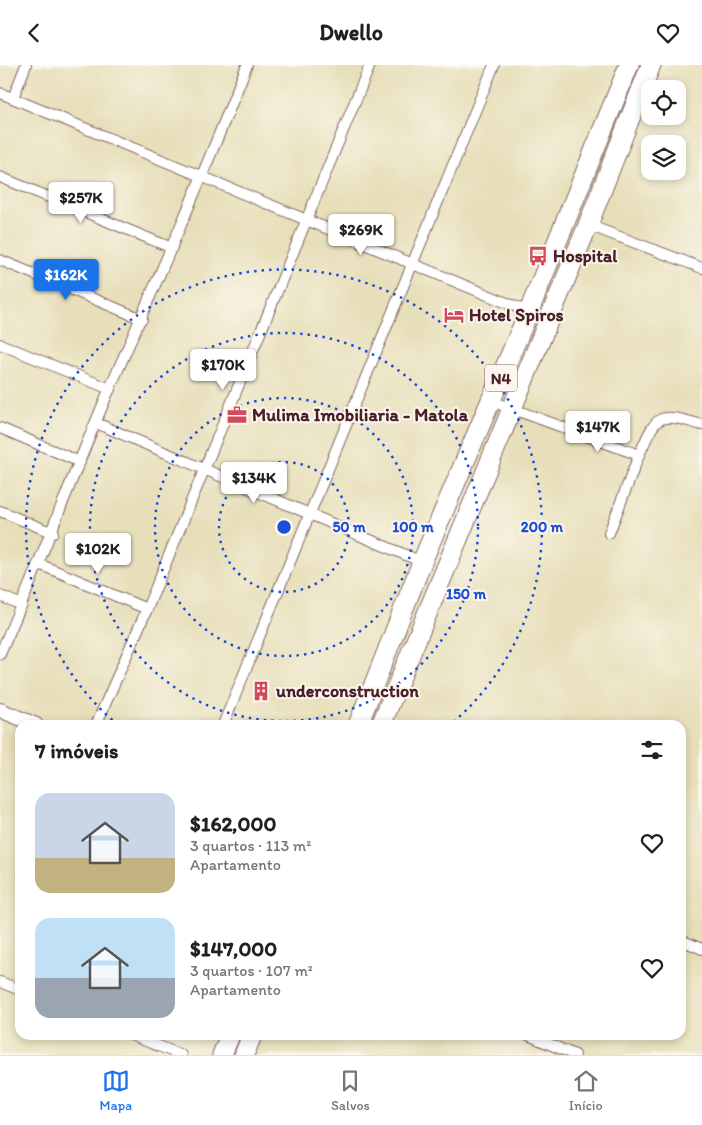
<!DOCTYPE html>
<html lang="pt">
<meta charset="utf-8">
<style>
:root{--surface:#fff;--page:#f2f2f2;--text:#202124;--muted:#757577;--line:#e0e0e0;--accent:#1a73e8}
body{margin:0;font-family:Itim,sans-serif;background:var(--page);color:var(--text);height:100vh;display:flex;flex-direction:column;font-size:19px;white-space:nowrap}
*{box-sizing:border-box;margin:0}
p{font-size:16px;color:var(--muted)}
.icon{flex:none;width:28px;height:28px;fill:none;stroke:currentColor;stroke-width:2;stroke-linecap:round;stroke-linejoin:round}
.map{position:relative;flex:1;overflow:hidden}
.sheet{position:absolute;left:15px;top:655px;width:671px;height:320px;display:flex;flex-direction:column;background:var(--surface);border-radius:15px;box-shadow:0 2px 8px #0003}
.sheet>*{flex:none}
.fabs{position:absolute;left:641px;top:15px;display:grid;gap:10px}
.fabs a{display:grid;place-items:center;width:45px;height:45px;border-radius:10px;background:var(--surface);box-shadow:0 2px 8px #0003;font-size:25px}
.price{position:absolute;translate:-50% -42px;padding:0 11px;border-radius:5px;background:#fff;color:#222;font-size:16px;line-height:32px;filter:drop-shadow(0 1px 2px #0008)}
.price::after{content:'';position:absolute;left:50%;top:30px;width:15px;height:11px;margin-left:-8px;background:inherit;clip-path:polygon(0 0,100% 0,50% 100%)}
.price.current{background:var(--accent);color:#fff}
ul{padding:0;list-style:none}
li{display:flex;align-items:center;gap:15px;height:125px;padding:0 20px}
li span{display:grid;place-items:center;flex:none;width:140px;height:100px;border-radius:15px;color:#555}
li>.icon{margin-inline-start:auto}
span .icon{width:60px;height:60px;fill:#fffc;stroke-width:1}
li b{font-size:21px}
h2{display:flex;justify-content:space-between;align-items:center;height:60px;padding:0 20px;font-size:21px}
header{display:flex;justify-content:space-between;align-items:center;height:65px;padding:0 20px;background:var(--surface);font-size:22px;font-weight:800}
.tab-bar{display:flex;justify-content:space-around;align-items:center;height:70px;border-top:1px solid var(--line);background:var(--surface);font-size:14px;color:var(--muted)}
.tab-bar a{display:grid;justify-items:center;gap:2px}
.tab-bar .current{color:var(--accent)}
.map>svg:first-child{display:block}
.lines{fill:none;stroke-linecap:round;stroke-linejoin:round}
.street-casing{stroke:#81625d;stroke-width:12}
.secondary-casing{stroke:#81625d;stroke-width:16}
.highway-casing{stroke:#81625d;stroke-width:21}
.street{stroke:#fff;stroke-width:10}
.secondary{stroke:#fff;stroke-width:14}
.highway{stroke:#fff;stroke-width:19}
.ring{fill:none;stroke:#1d4ed8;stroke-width:2.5;stroke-dasharray:2.5 5}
.labels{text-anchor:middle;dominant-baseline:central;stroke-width:4;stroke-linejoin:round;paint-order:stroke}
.shield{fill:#fbf7ec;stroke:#7f6065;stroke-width:1}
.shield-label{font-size:16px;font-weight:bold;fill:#4a1f2b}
.poi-label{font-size:18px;font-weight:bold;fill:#4a1f2b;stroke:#fbf7ec;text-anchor:start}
.centre{fill:#1d4ed8;stroke:#fbf7ec;stroke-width:2.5}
.ring-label{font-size:15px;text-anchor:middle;font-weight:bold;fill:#1d4ed8;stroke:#fbf7ec;stroke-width:4;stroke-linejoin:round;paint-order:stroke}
</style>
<header><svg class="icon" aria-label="back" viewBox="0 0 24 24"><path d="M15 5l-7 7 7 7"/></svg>Dwello<svg class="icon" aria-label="heart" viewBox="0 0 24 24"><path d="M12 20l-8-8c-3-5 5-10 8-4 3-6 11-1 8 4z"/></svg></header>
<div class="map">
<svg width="702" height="990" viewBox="0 0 702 990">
<rect width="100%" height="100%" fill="#fbf7ec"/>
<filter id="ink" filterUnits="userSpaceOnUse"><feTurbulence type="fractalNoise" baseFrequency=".02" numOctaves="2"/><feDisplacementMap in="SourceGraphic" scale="10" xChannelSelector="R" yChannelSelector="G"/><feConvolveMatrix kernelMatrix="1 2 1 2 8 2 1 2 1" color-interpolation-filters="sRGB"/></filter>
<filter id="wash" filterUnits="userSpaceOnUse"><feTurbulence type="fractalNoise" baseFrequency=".0096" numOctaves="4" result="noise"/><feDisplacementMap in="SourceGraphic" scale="20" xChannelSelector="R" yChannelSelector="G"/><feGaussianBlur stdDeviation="1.12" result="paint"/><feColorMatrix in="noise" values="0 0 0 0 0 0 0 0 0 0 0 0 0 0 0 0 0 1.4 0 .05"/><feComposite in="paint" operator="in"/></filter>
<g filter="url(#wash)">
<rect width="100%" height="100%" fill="#e7dfba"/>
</g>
<g filter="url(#ink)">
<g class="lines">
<defs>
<g id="street">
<path d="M0,28L548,255"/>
<path d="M13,33L26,0"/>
<path d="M0,112L172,183"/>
<path d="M588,160L702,203"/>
<path d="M0,195L142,254"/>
<path d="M0,279L110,324"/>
<path d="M491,336L639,390L609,468"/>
<path d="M96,358L422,497"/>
<path d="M0,363L80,397"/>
<path d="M639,390C657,350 656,346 702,360"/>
<path d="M0,446L53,468"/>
<path d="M39,499L147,544"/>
<path d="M0,531L22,540"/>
<path d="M0,589C39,501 72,411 110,323C157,216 204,109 247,0"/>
<path d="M96,660L147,544L370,0"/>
<path d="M223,660L494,0"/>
<path d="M681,875L702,884"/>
<path d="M0,917L20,925"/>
<path d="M131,970L181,990"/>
<path d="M528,970L575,990"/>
</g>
<path id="secondary" d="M0,645L36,660"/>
<g id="highway">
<path d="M358,660L422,497L529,246L629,0"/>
<path d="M381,660L588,160L651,0"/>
<path d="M222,990L230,970"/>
<path d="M244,990L252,970"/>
</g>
</defs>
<use href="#street" class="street-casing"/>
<use href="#secondary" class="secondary-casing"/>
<use href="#highway" class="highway-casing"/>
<use href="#street" class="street"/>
<use href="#secondary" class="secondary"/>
<use href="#highway" class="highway"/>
</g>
</g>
<g class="ring">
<circle cx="284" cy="462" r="65"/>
<circle cx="284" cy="462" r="129"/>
<circle cx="284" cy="462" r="194"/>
<path d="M118 660A258 258 0 1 1 450 660"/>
</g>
<defs>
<symbol id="bus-bare" viewBox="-9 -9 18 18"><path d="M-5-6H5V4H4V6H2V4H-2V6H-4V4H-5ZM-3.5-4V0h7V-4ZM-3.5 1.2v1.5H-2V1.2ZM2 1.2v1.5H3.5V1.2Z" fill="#d1495b" stroke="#fbf7ec" stroke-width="2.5" paint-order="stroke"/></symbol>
<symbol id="hotel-bare" viewBox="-9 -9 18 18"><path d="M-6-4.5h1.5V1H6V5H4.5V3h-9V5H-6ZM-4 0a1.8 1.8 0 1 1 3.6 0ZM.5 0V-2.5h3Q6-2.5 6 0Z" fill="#d1495b" stroke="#fbf7ec" stroke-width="2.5" paint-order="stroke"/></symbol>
<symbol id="office-bare" viewBox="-9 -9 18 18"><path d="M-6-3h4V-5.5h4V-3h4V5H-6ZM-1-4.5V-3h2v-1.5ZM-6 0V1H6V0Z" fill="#d1495b" stroke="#fbf7ec" stroke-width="2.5" paint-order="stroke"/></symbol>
<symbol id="building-bare" viewBox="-9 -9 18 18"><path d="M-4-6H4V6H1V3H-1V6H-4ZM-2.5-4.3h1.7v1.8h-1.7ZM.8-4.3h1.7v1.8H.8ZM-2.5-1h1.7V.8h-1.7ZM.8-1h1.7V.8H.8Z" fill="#d1495b" stroke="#fbf7ec" stroke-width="2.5" paint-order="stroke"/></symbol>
</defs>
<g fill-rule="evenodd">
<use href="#bus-bare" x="524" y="177" width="28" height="28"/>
<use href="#hotel-bare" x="440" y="236" width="28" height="28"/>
<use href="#office-bare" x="223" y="336" width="28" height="28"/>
<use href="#building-bare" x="247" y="612" width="28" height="28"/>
</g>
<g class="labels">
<rect class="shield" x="485" y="299.5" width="32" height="27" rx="4"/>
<g class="shield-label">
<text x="501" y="313">N4</text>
</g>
<g class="poi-label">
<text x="553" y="191">Hospital</text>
<text x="469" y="250">Hotel Spiros</text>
<text x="252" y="350">Mulima Imobiliaria - Matola</text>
<text x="276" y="626">underconstruction</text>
</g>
</g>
<circle cx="284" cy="462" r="8" class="centre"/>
<g class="ring-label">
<text x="349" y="467">50 m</text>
<text x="413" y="467">100 m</text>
<text x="542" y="467">200 m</text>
<text x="466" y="534">150 m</text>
</g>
</svg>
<div class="fabs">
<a><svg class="icon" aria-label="locate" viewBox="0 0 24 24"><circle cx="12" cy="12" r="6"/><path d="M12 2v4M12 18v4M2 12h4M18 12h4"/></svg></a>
<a><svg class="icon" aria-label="layers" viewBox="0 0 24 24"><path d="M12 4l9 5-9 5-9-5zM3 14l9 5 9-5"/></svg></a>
</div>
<b class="price" style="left:81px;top:159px">$257K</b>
<b class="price" style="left:361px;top:191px">$269K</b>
<b class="price current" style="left:66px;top:236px">$162K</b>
<b class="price" style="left:223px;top:326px">$170K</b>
<b class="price" style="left:598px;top:388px">$147K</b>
<b class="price" style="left:254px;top:439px">$134K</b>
<b class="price" style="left:98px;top:510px">$102K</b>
<section class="sheet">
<h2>7 imóveis<svg class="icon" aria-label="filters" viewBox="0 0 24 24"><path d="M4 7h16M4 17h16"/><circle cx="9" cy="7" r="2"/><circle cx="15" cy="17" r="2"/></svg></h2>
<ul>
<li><span style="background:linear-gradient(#c9d6e8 65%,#c2b280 0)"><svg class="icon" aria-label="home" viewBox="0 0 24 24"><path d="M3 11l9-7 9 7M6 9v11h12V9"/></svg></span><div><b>$162,000</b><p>3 quartos · 113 m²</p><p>Apartamento</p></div><svg class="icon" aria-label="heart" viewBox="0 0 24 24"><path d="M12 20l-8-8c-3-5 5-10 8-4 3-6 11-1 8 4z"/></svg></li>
<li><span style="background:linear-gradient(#bfe0f5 60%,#9aa5b1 0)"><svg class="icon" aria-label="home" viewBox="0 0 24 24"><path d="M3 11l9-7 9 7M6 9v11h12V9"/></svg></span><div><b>$147,000</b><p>3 quartos · 107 m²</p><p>Apartamento</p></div><svg class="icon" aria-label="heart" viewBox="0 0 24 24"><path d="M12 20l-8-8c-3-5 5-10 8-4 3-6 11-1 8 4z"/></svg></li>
</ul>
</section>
</div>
<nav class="tab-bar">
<a class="current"><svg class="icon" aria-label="map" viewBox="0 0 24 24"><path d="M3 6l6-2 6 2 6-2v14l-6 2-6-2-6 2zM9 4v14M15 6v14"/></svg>Mapa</a>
<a><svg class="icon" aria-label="saved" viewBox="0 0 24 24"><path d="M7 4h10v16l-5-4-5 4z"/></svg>Salvos</a>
<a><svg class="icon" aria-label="home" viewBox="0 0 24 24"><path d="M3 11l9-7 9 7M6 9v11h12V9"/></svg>Início</a>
</nav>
